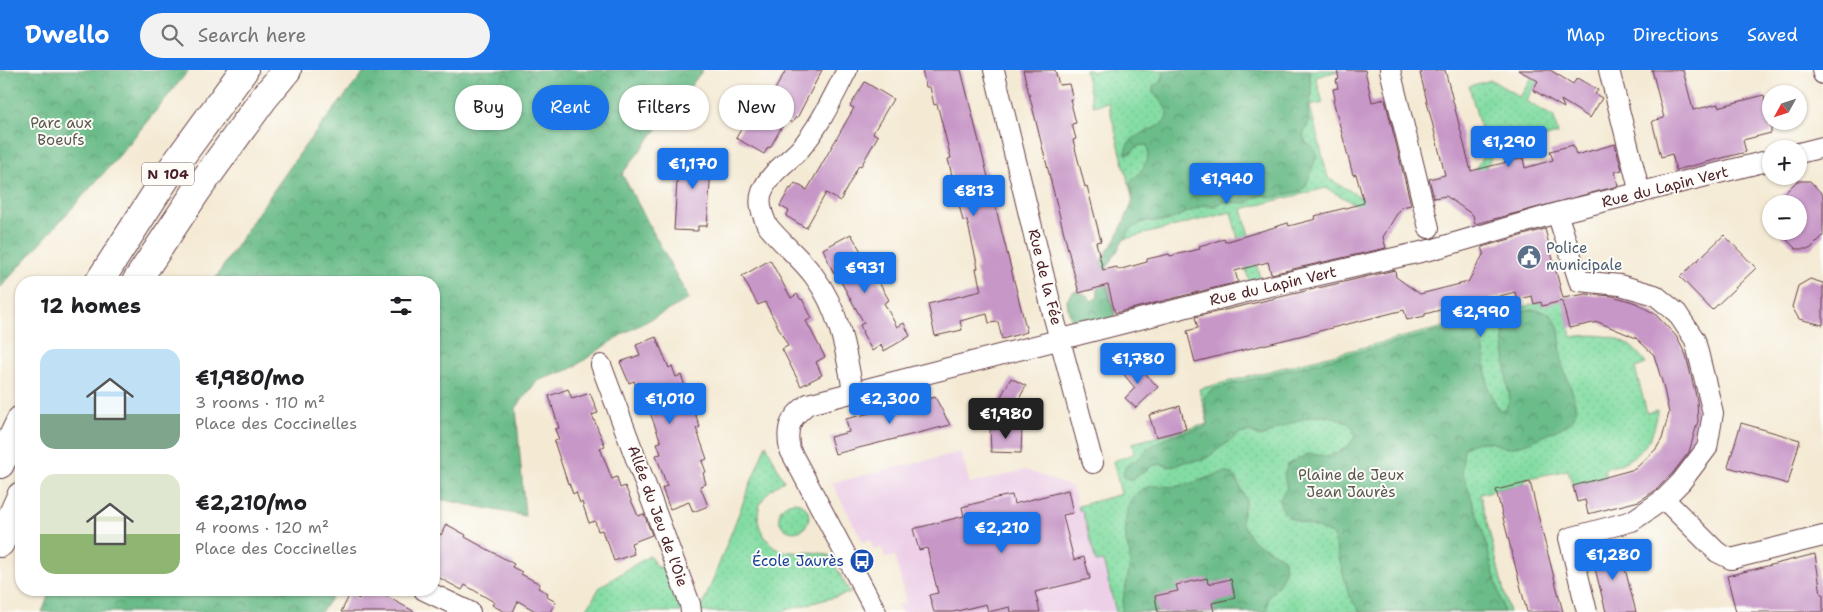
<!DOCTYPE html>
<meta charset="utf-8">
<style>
:root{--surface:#fff;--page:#f2f2f2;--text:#202124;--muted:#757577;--accent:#1a73e8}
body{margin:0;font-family:"Shantell Sans",sans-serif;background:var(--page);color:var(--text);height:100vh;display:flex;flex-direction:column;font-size:19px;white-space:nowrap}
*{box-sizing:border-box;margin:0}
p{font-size:16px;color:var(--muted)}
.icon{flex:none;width:28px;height:28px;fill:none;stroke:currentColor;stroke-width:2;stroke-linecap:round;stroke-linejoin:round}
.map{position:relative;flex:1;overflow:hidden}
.panel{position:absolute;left:15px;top:206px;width:425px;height:320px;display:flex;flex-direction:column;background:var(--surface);border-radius:20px;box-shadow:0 1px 4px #0004}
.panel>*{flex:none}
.guide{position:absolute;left:455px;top:15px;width:475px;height:45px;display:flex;gap:10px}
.needle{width:32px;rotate:230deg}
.fabs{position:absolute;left:1762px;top:15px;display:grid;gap:10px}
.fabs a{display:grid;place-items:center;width:45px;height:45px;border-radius:50%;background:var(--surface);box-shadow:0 1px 4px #0004;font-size:25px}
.price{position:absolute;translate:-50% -42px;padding:0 11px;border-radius:5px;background:var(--accent);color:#fff;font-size:16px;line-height:32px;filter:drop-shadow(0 1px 2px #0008)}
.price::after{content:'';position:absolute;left:50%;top:30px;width:15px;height:11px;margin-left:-8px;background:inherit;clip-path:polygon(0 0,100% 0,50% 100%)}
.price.current{background:#222;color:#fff}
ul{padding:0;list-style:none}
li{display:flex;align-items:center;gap:15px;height:125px;padding:0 25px}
li span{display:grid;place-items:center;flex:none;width:140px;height:100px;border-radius:15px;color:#555}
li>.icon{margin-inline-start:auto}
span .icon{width:60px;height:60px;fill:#fffc;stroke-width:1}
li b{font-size:21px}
h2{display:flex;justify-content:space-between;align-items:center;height:60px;padding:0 25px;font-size:21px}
.tag{padding:0 18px;border-radius:22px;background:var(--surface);box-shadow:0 1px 4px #0004;font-size:18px;line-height:45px}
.tag.current{background:var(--accent);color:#fff}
header{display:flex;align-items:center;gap:30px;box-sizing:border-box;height:70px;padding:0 25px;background:var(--accent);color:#fff}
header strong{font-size:24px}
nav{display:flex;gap:28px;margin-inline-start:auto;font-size:18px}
.search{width:350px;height:45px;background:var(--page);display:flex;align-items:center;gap:12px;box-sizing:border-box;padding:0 18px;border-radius:28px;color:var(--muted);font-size:19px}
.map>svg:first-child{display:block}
.built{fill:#edd0e8}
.green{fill:url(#green-dots);stroke:#667e67}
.forest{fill:url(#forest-crowns);stroke:#5a6e5a}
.building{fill:#c797c7}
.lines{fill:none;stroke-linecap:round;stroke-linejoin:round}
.minor-casing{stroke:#643d44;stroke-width:22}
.trunk-casing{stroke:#643d44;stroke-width:30}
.minor{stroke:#fff;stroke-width:20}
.trunk{stroke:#fff;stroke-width:28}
.labels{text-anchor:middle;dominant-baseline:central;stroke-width:4;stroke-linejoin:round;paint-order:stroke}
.shield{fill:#fdfcf7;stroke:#806168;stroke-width:1}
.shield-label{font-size:14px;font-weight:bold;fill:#4a1f2b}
.park-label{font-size:15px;fill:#5b584f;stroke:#fdfcf7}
.street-label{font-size:15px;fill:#4a1f2b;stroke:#fdfcf7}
.service-label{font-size:15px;fill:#4e5e75;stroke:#fdfcf7;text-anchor:start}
.transit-label{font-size:15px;fill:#164399;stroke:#fdfcf7;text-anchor:end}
</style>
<header>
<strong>Dwello</strong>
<div class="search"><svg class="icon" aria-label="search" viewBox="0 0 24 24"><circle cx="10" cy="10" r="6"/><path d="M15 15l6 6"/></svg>Search here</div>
<nav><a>Map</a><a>Directions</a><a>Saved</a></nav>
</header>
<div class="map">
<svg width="1823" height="542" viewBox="0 0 1823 542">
<defs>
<pattern id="green-dots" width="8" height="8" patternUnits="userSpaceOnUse" patternTransform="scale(1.25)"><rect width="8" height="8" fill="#83dda3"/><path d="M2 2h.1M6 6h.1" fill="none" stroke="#73bd8c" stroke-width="1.8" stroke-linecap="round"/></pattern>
<pattern id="forest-crowns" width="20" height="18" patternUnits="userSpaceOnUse" patternTransform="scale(1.25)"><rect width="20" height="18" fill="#6abc89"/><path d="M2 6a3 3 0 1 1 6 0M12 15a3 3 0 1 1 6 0" fill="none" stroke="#599870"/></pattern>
</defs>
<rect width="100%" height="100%" fill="#fdfcf7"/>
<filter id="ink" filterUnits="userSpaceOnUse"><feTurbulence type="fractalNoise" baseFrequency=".02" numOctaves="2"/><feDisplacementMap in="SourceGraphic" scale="10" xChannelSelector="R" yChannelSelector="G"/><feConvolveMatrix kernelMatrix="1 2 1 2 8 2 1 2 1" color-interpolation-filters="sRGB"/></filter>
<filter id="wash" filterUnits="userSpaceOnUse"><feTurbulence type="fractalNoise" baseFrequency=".0096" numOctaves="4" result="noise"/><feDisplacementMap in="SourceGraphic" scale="20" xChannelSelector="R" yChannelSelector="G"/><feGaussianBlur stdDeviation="1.12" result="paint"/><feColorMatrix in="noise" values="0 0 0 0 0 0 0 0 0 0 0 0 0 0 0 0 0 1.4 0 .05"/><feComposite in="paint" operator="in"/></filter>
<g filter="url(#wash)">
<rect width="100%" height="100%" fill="#f4ead4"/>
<path class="built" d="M961,382L970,414L1025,400L1072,417L1079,440H1082L1097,492L1103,490L1116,542H901L897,535L906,533L895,486L885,488L882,478L873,480L871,470L863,472L832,413Z"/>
<g class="green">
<path d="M1085,0H1090L1091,2L1100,0H1342L1316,7L1323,33L1310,36L1328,108L1378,137L1373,144L1326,118L1242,139L1260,208L1249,211L1231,142L1124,169L1105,202L1115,245L1110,246L1100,204L1136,143L1108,32L1093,36Z"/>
<path d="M1536,0H1544L1526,31L1554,47L1558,64L1507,77L1500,73L1473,119L1465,115L1494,69L1481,60L1469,16L1491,10L1520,27Z"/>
<path d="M1563,227H1570L1565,241L1572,267C1601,262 1630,266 1646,294L1635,298L1647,343L1657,340C1656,373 1635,392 1604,399L1606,407L1573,416L1568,400L1525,409V413L1480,424L1509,542H1116L1103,491L1096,492L1082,440H1079L1078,436L1121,424L1113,391L1134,384L1132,373L1208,354L1199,319L1534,234L1541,232L1542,236Z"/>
<path d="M766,374L784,411C770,419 758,429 758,447C758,454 761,462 766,468C782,492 808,476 830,486L850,523L779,542H702L701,540Z"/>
<circle cx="794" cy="447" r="15"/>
<path d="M650,485L656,497H666L681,542H585L600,517Z"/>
</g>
<g class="forest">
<path d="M0,0H189L118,87L0,218Z"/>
<path d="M366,0H703L622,104L689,229L621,265L571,299L537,311L516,338L525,446L434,428V212H213L260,140L307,73Z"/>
<path d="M1165,0H1309L1312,25L1308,39L1309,52L1303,65L1306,73L1313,77L1317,85L1306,116L1301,121L1270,128L1265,125L1255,127L1248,133L1222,132L1214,136L1204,135L1168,151H1147L1139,154L1130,160L1103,203L1115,247C1086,255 1070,269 1067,229L1074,221L1088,226L1091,231L1097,228L1098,223L1096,210L1099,193L1116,169L1131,136L1133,128L1130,112C1141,102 1152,90 1147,75L1138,76L1129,84H1126C1126,83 1126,77 1127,76C1136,55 1193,61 1153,23V16L1161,12Z"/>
<path d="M1530,240C1539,240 1549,241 1554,249C1563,261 1559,280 1562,294C1566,308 1586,343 1568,354C1556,361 1520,378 1507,378C1504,377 1500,375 1496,374C1484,370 1474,372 1464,378L1462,401L1483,462L1504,542H1360L1349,526L1333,465C1326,462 1319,458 1311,456C1294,450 1284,449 1279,430L1287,418L1284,405L1288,394L1308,384L1327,386L1339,382L1349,375L1355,367C1354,358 1350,353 1342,350C1313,338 1287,355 1261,367L1249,362L1239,364L1204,390L1184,392L1172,397L1160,394L1152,396L1131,410L1123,407L1125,397L1140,387L1147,379L1164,369L1173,365L1203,358L1208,354L1204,327L1209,322L1217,318L1472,253L1478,263L1484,280L1488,318L1499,340H1505L1510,329L1507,314L1503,257L1505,248L1515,241Z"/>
<path d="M1225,402L1235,406L1246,430L1241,452L1253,471L1284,488L1285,502L1279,514L1268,528L1267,542H1122C1122,523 1131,504 1130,485C1129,480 1126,475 1126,470C1125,453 1124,428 1143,419C1154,413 1166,418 1178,416C1194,414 1209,406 1225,402Z"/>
<path d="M51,520H337L321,542H42Z"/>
</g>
<g id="blocks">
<g class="building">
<path d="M786,0H822L797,48L796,47L792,53L786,49L770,78L768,77L764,84L736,68L753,39L761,44Z"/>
<path d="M922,0H961L1027,262L1002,269L998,252L989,253L987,244L960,251L962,260L935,266L928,234L981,221L976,199L978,198L967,150L963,151L953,110L948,89L951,88L937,34L934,35L930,17H926Z"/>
<path d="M1023,0H1055L1059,15L1069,14L1073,29H1070L1076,53L1072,54L1076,69L1073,70L1085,117L1087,116L1101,171L1096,172L1103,200L1117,197L1118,200L1147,192V189L1169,184L1170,186L1200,179L1199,176L1224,169L1225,172L1288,153L1289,156L1316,149L1315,146L1364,133L1356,104L1353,105L1333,30L1335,29L1333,19L1338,18L1336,10L1339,9L1337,0H1365L1372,32L1385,29L1411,135L1402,137L1395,147L1383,167L1386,178L1271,204L1268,192L1235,201L1238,212L1115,243L1108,215L1079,223Z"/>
<path d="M1421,0H1445L1471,101L1523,88L1525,98L1553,90L1550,81L1573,75L1576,85L1615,74L1622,100L1615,102L1618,116L1475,154L1473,145L1446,126L1434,128L1429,109L1445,105L1420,3H1422Z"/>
<path d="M1518,0H1550L1573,14L1577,8L1598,20L1595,24L1602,28L1590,48L1561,30L1564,38L1533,20L1538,11Z"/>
<path d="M1652,0H1683L1693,40L1718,34V37L1764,25L1765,32L1771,31V63L1743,70L1746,82L1676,100L1672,84L1661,87L1652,51L1664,48Z"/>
<path d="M865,12L893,29L873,63L878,66L861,96L859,95L840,131L826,123L806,158L786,146L789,141L780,136L790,118L791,119L795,113L807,120L854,38L850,36Z"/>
<path d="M679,79L703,80L702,86H712L707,156H698V161L674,160Z"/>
<path d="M1797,111H1810L1823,125V166L1810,179H1796L1778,161H1799V134H1774Z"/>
<path d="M1545,159L1563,228L1586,224L1613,226L1636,233L1655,244L1676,266L1686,285L1697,330L1698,351L1689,382L1672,404L1656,420L1639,431L1588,444L1585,430L1577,432L1573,416L1635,399L1656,379L1662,369L1669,343L1663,315L1654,285L1636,268L1598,252L1569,258L1562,231L1542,236L1541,232L1534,234L1532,226L1517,230L1515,222L1474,233V231L1440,240L1425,244V246L1407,250L1404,240L1195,292L1187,261L1198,258L1195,247L1395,200L1396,207L1420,224L1468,212L1484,183L1482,177Z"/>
<path d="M851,164L889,230L884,233L897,257L904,253L910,266L884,281L881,275L872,281L862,262H863L860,255L864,253L836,203L834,204L823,179Z"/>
<path d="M1724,165L1756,198L1712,240L1680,207Z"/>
<path d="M770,190L791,228L797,224L801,230L802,229L812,248L806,251L825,287L816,292L822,305L801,316L782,279L788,276L765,232L758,235L742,206Z"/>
<path d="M1810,209L1823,213V255L1799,249L1792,237L1798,216Z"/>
<path d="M656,267L669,298L672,296L676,307L681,305L700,357L696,358L707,389L702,391L706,402L703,403L706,414L700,416L708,436L693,442L689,432L670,439L662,418L667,416L656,385L661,384L657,373L661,372L649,340L645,342L634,311L629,313L620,292L640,285L636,275Z"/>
<path d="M1131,292L1139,300L1141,299L1158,317L1136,338L1125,328L1135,318L1121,301Z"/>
<path d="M1011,308L1026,316L1018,331L1030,338L1024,351L996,336Z"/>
<path d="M568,319L572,329L590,323L598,343L592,345L605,376L600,378L612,409L617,407L620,418L625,416L638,446L644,444L652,465L631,473L634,484L614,491L607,470H605L602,460L598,461L595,451L589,453L582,432L580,433L576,422L573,424L569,413L568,414L554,371L559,370L555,359L559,358L549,326Z"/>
<path d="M935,327L950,355L835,384L830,367L849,362L846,349Z"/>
<path d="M1180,336L1186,359L1156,367L1149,345Z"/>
<path d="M1741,353L1800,370L1788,414L1728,397Z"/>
<path d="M1022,358L1021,383L991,382L990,359Z"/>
<path d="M1530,412L1542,461L1563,542H1527L1496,420Z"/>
<path d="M1068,420L1073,443L1063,445L1065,454L1074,490L1084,487L1090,509L1035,522L1040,542H1011L1010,537L988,542L986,534L953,542H934L929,525L938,523L927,478L919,480L913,459L964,446L962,437L996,428L1012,425L1014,434Z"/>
<path d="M446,454L466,465L465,467L514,494L512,497L522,502L521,504L540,514L538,518L548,523L547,527L556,532L550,542H537L518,531L513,542H505L492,535L494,532L465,515L462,520L434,505V461L441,465Z"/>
<path d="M1615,477L1617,484L1621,483L1636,542H1606L1591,483Z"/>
<path d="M1815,484L1821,524H1823V542H1736L1727,506Z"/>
<path d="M1207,508L1208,514L1231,509L1235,528L1212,533L1214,542H1158L1155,526L1178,521L1176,515Z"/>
<path d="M364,520H389L386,526L415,542H341L350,524L359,529Z"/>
</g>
</g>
</g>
<g filter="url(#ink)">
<use href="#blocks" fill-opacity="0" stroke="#643d44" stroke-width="1"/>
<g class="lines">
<defs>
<g id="minor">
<path d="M847,0C833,27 820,56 800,79C787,93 769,103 762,122C758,133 762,144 767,155C781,173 800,187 814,206C839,239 846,281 853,321"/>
<path d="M994,0L1053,244L1093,393"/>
<path d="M1390,0L1429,158"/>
<path d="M1609,0L1640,123"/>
<path d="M1822,0L1823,4"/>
<path d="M1799,83L1823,77"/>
<path d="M1557,143L1579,211L1620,215L1655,225L1677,243L1695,270L1713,343L1707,378L1681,412L1664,429L1632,451L1569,468L1587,542"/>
<path d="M601,295L690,534L691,542"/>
<path d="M1664,429L1717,482L1731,489L1823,466"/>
<path d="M424,520L470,542"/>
<path d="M876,542L790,380C785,357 791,347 808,334L1257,219L1434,179L1557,143L1771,90"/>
</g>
<g id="trunk">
<path d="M99,212L171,100L244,0"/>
<path d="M136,212L198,119L264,28L287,0"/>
<path d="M0,394L21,350"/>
<path d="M0,473L21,426"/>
</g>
</defs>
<use href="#minor" class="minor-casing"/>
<use href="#trunk" class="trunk-casing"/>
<use href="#minor" class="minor"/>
<use href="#trunk" class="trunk"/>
</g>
</g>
<defs>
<symbol id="civic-disc" viewBox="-11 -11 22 22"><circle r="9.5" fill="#5c6f8a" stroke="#fdfcf7"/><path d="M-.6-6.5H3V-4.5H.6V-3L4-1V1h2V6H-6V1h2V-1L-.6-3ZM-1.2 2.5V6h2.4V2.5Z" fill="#fff"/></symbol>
<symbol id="bus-disc" viewBox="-11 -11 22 22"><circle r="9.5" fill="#1a4fb4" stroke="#fdfcf7"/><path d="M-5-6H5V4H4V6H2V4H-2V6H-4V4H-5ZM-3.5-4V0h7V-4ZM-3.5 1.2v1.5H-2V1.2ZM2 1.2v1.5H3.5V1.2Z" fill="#fff"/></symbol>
</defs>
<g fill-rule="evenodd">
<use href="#civic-disc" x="1515" y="173" width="28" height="28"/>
<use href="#bus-disc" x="848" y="477" width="28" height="28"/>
</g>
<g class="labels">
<rect class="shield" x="142" y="92.5" width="52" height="23" rx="4"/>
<g class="shield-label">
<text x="168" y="104">N 104</text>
</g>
<g class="park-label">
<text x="61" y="53">Parc aux<tspan x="61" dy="17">Boeufs</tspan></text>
<text x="1351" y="405">Plaine de Jeux<tspan x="1351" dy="17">Jean Jaurès</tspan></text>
</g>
<g class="street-label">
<text transform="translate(1665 117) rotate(-14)">Rue du Lapin Vert</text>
<text transform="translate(1045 207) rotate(76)">Rue de la Fée</text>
<text transform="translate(1273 216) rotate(-13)">Rue du Lapin Vert</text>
<text transform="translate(658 446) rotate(70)">Allée du Jeu de l'Oie</text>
</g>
<g class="service-label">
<text x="1546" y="178">Police<tspan x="1546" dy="17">municipale</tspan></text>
</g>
<g class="transit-label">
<text x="844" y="491">École Jaurès</text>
</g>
</g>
</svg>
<div class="fabs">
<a><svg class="needle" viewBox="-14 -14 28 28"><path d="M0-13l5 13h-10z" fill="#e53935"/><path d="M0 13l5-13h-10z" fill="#757577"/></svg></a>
<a>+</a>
<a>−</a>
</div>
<b class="price" style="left:1509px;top:98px">€1,290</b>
<b class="price" style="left:693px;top:120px">€1,170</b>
<b class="price" style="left:1227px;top:135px">€1,940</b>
<b class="price" style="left:974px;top:147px">€813</b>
<b class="price" style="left:865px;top:224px">€931</b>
<b class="price" style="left:1481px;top:268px">€2,990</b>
<b class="price" style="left:1138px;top:315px">€1,780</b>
<b class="price" style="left:670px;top:355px">€1,010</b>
<b class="price" style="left:890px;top:355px">€2,300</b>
<b class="price current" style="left:1006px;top:370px">€1,980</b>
<b class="price" style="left:1002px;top:484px">€2,210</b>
<b class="price" style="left:1613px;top:511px">€1,280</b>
<div class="guide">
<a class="tag">Buy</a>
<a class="tag current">Rent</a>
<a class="tag">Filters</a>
<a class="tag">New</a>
</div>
<section class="panel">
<h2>12 homes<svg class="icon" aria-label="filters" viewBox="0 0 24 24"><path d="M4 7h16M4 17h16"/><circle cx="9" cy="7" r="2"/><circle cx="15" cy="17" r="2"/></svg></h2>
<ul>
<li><span style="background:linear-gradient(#bfe0f5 65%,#7fa58c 0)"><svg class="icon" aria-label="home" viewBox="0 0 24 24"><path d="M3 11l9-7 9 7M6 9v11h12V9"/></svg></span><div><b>€1,980/mo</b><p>3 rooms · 110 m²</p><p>Place des Coccinelles</p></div></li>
<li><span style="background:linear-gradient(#dfe7d0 60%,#8fb573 0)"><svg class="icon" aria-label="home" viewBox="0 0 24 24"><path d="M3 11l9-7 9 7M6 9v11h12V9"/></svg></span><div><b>€2,210/mo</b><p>4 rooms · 120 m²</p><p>Place des Coccinelles</p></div></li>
</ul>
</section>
</div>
